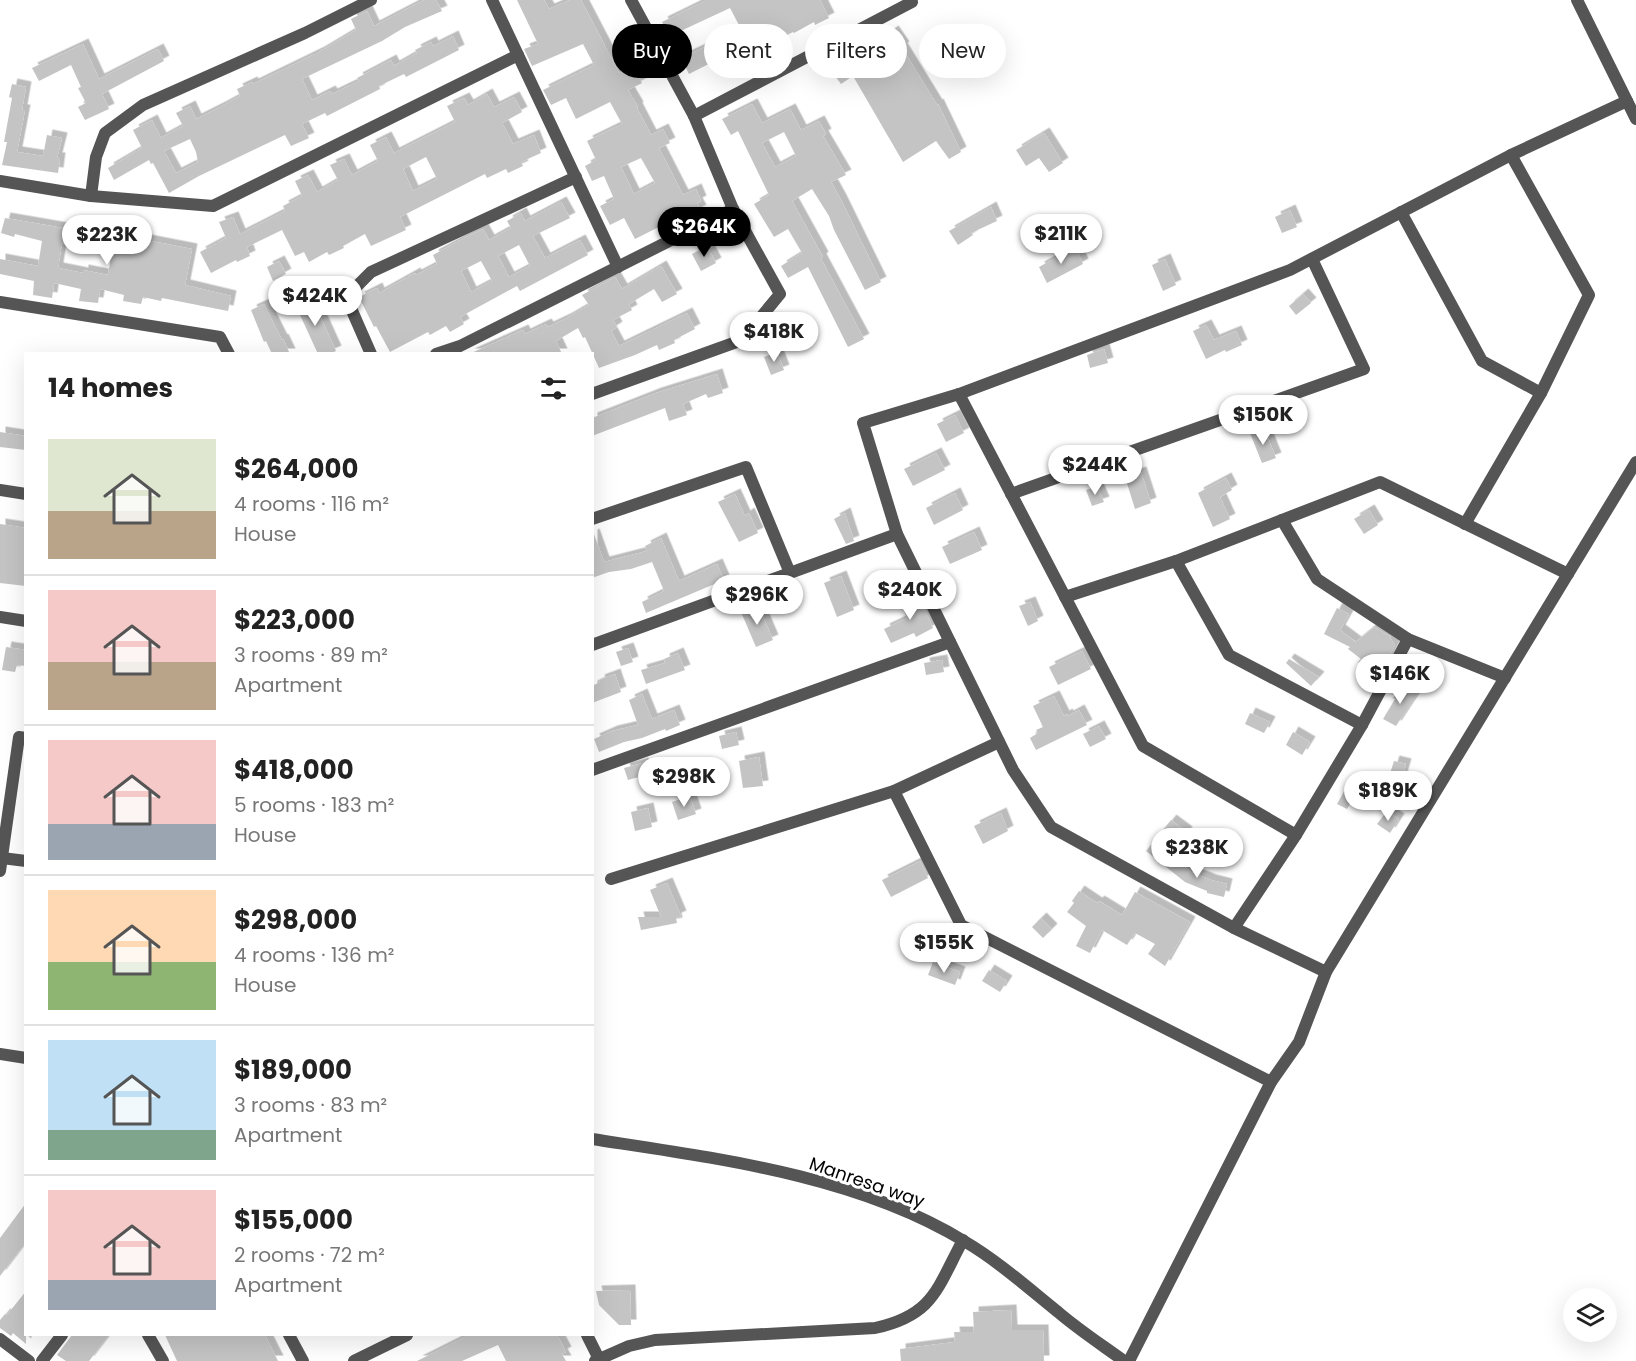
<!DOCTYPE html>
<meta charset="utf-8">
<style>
:root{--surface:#fff;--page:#f2f2f2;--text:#222;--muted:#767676;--line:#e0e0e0;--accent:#000}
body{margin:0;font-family:Poppins,sans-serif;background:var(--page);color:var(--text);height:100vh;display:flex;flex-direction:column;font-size:22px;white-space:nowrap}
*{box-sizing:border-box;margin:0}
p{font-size:20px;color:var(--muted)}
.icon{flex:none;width:33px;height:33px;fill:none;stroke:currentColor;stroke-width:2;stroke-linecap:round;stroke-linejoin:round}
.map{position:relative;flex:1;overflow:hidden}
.sheet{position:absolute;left:24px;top:352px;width:570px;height:984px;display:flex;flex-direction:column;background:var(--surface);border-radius:0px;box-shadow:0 6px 24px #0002}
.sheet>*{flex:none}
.banner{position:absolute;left:612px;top:24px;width:570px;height:54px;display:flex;gap:12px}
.fabs{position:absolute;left:1563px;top:1288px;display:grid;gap:12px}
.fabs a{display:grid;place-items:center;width:54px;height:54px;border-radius:50%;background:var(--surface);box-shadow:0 6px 24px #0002;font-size:30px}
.price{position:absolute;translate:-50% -51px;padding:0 14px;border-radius:21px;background:#fff;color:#222;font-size:20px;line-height:39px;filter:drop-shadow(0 2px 3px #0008)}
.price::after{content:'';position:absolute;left:50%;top:36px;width:18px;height:14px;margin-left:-9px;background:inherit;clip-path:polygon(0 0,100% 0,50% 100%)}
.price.selected{background:var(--accent);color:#fff}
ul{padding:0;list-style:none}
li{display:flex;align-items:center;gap:18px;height:150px;padding:0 24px}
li+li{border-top:2px solid var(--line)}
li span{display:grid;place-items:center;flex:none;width:168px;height:120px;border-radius:0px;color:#555}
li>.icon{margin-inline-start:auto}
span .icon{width:72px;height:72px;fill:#fffc;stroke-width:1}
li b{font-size:26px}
h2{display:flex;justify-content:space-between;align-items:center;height:72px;padding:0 24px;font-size:26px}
.pill{padding:0 21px;border-radius:27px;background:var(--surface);box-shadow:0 6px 24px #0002;font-size:21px;line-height:54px}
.pill.selected{background:var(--accent);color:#fff}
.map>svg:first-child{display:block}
.building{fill:#c4c4c4;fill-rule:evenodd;filter:url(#shadow)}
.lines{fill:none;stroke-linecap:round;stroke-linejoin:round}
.minor{stroke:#555;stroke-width:12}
.labels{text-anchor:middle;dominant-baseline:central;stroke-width:6;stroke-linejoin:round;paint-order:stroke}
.street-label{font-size:18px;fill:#000;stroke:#fff}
</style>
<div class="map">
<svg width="1636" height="1361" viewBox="0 0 1636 1361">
<defs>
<filter id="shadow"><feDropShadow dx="5.5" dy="-5.5" stdDeviation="0" flood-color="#0004"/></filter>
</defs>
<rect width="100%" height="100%" fill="#fff"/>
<g class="building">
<path d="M424,0H436L442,11L405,27L382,41L302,79L312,100L330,91L332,94L359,81L357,78L391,60L394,66L417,53L415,50L431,42L433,46L453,36L459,50L406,77L404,74L379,86L380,89L327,116L325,113L302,124L309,138L291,146L285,135L199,176L169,193L153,163L151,164L149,160L114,180L108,168L142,148L133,130L152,120L161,138L183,126L176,113L190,106L196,119L222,106L240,96L237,89L252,82L253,84L319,52L356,30L351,19L367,11L374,26ZM190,139L196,152L198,162L176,173L164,151Z"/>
<path d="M517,0H544L549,9L570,0H581L619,73L633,66L642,83L628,90L638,107L637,108L651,135L663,129L670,143L659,148L683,195L696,189L701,201L697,203L701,210L689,216L687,213L635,239L624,218L610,225L600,206L614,199L604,176L592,181L585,166L596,160L587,141L622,124L610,102L576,119L566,98L551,105L543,90L594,65L583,44L532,66L524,49L538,44ZM641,158L655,183L634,194L621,167Z"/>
<path d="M707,0H820L829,18L815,25L814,22L794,33L793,32L769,44L773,51L759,59L750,43L689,74L681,58L722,39L740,27L730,8L670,36L662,22Z"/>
<path d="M893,31L904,47L902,48L937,105L938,104L961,152L949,159L936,141L903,162L853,76L841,84L830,69L865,46L867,50Z"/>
<path d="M83,44L99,79L158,49L164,61L102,94L109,109L85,120L78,107L86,103L78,88L81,87L71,65L39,81L32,68Z"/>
<path d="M12,84L26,87L22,110H25L17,152L43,156L47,135L62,138L57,158H60L58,173L2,165L7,142H4L12,98L9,97Z"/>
<path d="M487,94L494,107L514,97L522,112L502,123L513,144L534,135L541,153L521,162L523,166L508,173L506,169L487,178L485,174L400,217L406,230L371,246L365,234L343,246L344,248L329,255L327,252L309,262L304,252L295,256L282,230L247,247L250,256L237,262L236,260L211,273L200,252L226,238L219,222L233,217L240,234L285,211L283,206L302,196L295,181L308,175L317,192L338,180L330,165L344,159L352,175L378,161L370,145L386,137L394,153L455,122L447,106L464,98L468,105ZM426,157L437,179L413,191L403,169Z"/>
<path d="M752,104L762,123L790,109L801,130L819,121L826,134L823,136L846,175L831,182L841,200L881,282L865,290L834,230L829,216L812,189L792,201L823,257L821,259L864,339L848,347L808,267L788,278L781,266L802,253L788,229L774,237L754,204L769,195L738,131L731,135L722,119ZM784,132L796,156L775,167L762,143Z"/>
<path d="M1044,133L1063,163L1049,172L1039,158L1026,166L1016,150Z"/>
<path d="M561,202L570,218L533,236L545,258L580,240L588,255L520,291L517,286L460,317L464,324L450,332L446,326L430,335L428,332L390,352L376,326L374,327L359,297L377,288L379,293L415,273L416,275L437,264L433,255L468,236L483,229L489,240L511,228L507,221L521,213L525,221ZM519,245L530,266L509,277L498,256ZM481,261L492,281L471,292L461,271Z"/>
<path d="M991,207L997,221L971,233L973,235L958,245L949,231Z"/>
<path d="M1290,210L1297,227L1282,233L1275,217Z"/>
<path d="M5,218L92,233V231L115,236V234L192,249L185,285L231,296L228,311L162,298L161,301L143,297L141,304L123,301L124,295L100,289L98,303L79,301L81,289L54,283L52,298L33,295L34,281L0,274V259L38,266L42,241L15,234L14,237L1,233ZM62,243L112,251L108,275L83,270V273L58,268Z"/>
<path d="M707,246L716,263L701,271L692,254Z"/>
<path d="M1075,247L1083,264L1047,283L1039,267Z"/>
<path d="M1165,259L1176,285L1163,291L1152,265Z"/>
<path d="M279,261L286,274L273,281L267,267Z"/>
<path d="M661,266L677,294L662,302L654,289L629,304L632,310L613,320L617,327L611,331L619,346L687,313L695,329L674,340L675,343L659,350L657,345L635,355L599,368L585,337L583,338L578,328L556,341L562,354H469L523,330L525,334L546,324L548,327L567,318L589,305L582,295L615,277L622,289Z"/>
<path d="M1303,294L1311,303L1296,315L1289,306Z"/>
<path d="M311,296L336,351L329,354H318L295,304Z"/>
<path d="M264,304L282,340L283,339L290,354H272L266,341L264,342L251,310Z"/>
<path d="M1206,325L1214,340L1236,331L1242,345L1226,352L1225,350L1206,359L1193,331Z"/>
<path d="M1104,349L1108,363L1090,368L1087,355Z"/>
<path d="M777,352L784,370L771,375L764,357Z"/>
<path d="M717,374L723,393L708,398L706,394L683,404L687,415L669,421L665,408L592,436V418L656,393Z"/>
<path d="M955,415L964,433L946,442L937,424Z"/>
<path d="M1264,428L1276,458L1262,463L1250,433Z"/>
<path d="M0,432L26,436V450L0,447Z"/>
<path d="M936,453L945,470L913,486L904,469Z"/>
<path d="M1141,472L1151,503L1135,509L1125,477Z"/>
<path d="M1226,478L1232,490L1220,497L1230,519L1213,527L1198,493Z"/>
<path d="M1097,486L1104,502L1092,506L1086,490Z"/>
<path d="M955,493L963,510L934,525L926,508Z"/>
<path d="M735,494L745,516L749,513L758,533L739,542L718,502Z"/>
<path d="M1369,510L1378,525L1364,534L1354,519Z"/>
<path d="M845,513L854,541L846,544L834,519Z"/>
<path d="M0,524L26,528V586L0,583Z"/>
<path d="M974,532L982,550L950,564L942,547Z"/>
<path d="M594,534L604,562L647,551L645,546L661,538L679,581L717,564L724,580L646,613L642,602L664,591L652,562L631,569L609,572L592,578V535Z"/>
<path d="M841,576L854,610L837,617L824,583Z"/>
<path d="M896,582L901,594L880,602L875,591Z"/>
<path d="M917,594L933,628L916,637L914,633L891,643L884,629L907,618L900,602Z"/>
<path d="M1030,602L1038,621L1028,626L1019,606Z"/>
<path d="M758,605L773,640L756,647L741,612Z"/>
<path d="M1337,608L1349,614L1340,630L1356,642L1374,627L1391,637L1390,638L1395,645L1386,663L1370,677L1358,662L1361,659L1348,649L1350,647L1324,634Z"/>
<path d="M6,647L26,650V666L17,665L15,672L2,670Z"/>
<path d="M628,648L633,662L621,666L616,652Z"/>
<path d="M1082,651L1091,669L1058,685L1049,667Z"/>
<path d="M678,653L685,670L646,684L641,670L665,663L664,659Z"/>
<path d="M1289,659L1319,677L1311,686L1286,663Z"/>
<path d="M942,660L944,672L926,675L924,663Z"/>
<path d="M615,674L621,692L592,703V686L600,682L599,680Z"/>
<path d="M1405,684L1417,694L1396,726L1383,719L1395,699L1393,698Z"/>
<path d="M642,694L652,719L674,710L680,725L666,731L665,729L642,738L624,742L599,752L594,739L612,731L638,725L629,700Z"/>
<path d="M1054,696L1064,716L1067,714L1068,716L1079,710L1087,725L1036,750L1030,738L1038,733L1036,730L1043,727L1033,706Z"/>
<path d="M1250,713L1270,722L1264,733L1245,724Z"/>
<path d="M1099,726L1106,739L1090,747L1083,734Z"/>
<path d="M736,732L739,745L722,749L719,736Z"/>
<path d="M1293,732L1310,742L1302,755L1286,745Z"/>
<path d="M759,757L763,786L743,788L739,761Z"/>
<path d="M1394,761L1406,764L1401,781L1389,777Z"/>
<path d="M643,763L646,775L628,780L624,768Z"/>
<path d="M1347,786L1357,792L1347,809L1337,804Z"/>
<path d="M690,796L696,814L678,820L672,802Z"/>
<path d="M648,808L652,827L635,831L631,812Z"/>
<path d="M1387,811L1399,819L1390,833L1377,824Z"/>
<path d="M1001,813L1008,831L983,844L974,826Z"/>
<path d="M1171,820L1187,832L1162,864L1146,851Z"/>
<path d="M1173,858L1191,872L1211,880L1227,884L1224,897L1207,893V891L1185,882L1166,867Z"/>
<path d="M920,861L928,878L891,897L882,880Z"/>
<path d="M667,883L681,916L676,918L677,923L641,930L638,917H661L650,890Z"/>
<path d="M1079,891L1097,903L1099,901L1122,915L1135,892L1190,922L1165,966L1148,954L1155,944L1135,933L1127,945L1102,930L1090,953L1076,946L1086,926L1067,912L1074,903L1072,901Z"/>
<path d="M1041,918L1052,929L1043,938L1032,927Z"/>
<path d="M933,962L960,972L955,985L928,975Z"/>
<path d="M989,970L1007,981L1000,992L982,981Z"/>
<path d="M26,1203V1242L0,1276V1238Z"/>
<path d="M630,1290L631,1325H619L599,1305L596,1291Z"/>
<path d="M26,1291V1344L13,1333L11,1336L0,1328V1320L5,1314L7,1315Z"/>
<path d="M1011,1310L1012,1330H1043L1044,1361H901L900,1349L955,1342L954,1332H974L973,1312Z"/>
<path d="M72,1335H109L89,1361H66L57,1355Z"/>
<path d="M165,1335H265L278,1361H177Z"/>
<path d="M469,1335H557L566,1352L562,1354L566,1361H506L498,1345L462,1361H417Z"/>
</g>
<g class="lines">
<g class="minor">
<path d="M492,0L618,267"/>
<path d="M1577,0L1636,119"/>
<path d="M694,116L912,2"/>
<path d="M0,181L91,196L213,206L518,55"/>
<path d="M91,196L96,157L105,133L143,105L305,33L371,0"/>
<path d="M1401,212L1482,361L1541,393"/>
<path d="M0,302L220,337L229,354"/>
<path d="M371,354L346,297L371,272L576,177"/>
<path d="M436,354L460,346L733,209"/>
<path d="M592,394L742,340L780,294L733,209L694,116L631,0"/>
<path d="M959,394L1143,746L1296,835"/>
<path d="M0,490L26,494"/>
<path d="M1011,494L1364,369L1312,259"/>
<path d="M592,519L746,467L790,573"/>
<path d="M1282,520L1317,579L1408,639L1505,678"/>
<path d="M1465,524L1541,393L1589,295L1511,155"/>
<path d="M1176,561L1229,655L1362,725"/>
<path d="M1065,597L1176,561L1380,482L1568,574"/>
<path d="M0,617L26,621"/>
<path d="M592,645L897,534"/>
<path d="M592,770L950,642"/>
<path d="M894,791L961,925L1271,1082"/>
<path d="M2,858L26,861"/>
<path d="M0,871L19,737L26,738"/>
<path d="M611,879L894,791L999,742"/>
<path d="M1234,928L1296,835L1362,725L1408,639"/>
<path d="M1326,972L1234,928L1051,827L1013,770L897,534L863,423L959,394L1290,270L1511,155L1627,101"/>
<path d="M0,1054L26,1058"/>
<path d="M592,1139C715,1158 856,1175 964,1241C998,1261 1027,1287 1058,1312C1079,1330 1102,1345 1124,1361"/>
<path d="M148,1335L163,1361"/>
<path d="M289,1335L303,1361"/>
<path d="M587,1335L600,1361"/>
<path d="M0,1339L29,1361"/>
<path d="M42,1361L62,1335"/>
<path d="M354,1361L407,1335"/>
<path d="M595,1361L629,1346L655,1340L875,1328C934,1315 937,1288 963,1240"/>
<path d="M1129,1361L1271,1082L1299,1042L1326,972L1636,462"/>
</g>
</g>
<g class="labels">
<g class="street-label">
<text transform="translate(867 1182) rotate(19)">Manresa way</text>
</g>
</g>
</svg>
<div class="fabs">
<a><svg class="icon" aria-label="layers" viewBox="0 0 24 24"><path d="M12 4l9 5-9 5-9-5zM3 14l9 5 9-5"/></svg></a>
</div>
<b class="price selected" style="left:704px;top:258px">$264K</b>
<b class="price" style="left:1061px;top:265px">$211K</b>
<b class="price" style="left:107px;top:266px">$223K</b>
<b class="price" style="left:315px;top:327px">$424K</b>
<b class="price" style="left:774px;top:363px">$418K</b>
<b class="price" style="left:1263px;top:446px">$150K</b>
<b class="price" style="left:1095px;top:496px">$244K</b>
<b class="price" style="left:910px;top:621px">$240K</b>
<b class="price" style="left:757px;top:626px">$296K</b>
<b class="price" style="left:1400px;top:705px">$146K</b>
<b class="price" style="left:684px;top:808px">$298K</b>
<b class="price" style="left:1388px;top:822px">$189K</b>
<b class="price" style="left:1197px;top:879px">$238K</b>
<b class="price" style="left:944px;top:974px">$155K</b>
<div class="banner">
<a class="pill selected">Buy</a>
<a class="pill">Rent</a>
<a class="pill">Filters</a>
<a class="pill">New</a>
</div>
<section class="sheet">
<h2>14 homes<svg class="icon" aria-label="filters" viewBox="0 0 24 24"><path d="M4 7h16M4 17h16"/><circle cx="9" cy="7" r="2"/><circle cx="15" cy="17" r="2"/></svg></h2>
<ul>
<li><span style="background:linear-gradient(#dfe7d0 60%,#b9a48a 0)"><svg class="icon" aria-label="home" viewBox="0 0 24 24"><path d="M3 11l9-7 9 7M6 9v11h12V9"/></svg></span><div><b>$264,000</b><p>4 rooms · 116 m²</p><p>House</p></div></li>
<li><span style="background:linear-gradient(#f6c9c9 60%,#b9a48a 0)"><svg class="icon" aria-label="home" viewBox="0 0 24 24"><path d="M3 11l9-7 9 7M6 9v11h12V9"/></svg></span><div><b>$223,000</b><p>3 rooms · 89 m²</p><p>Apartment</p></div></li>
<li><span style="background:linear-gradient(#f6c9c9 70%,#9aa5b1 0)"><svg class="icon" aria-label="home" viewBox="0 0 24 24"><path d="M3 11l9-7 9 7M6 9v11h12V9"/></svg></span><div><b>$418,000</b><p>5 rooms · 183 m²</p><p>House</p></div></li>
<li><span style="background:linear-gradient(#ffd9b3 60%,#8fb573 0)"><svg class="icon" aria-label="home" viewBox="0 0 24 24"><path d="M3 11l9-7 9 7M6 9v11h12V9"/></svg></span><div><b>$298,000</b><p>4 rooms · 136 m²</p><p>House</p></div></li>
<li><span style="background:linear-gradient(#bfe0f5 75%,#7fa58c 0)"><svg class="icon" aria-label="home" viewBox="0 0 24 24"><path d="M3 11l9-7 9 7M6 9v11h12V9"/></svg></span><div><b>$189,000</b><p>3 rooms · 83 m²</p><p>Apartment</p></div></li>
<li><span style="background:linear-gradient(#f6c9c9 75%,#9aa5b1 0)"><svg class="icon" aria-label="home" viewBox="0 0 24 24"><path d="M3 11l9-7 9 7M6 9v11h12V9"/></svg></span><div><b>$155,000</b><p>2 rooms · 72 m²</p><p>Apartment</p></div></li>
</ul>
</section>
</div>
